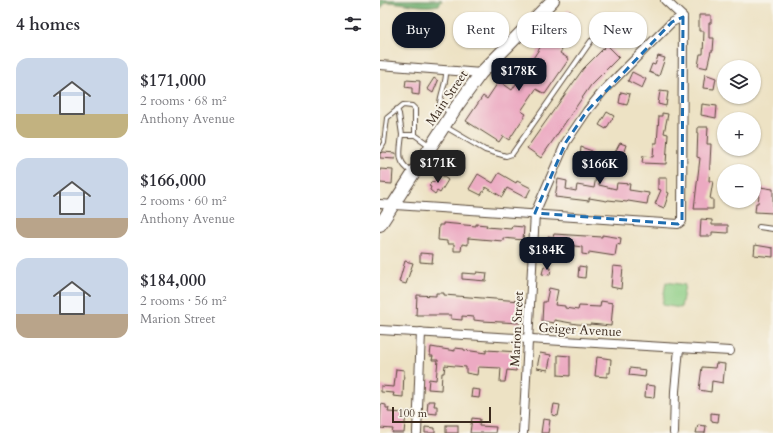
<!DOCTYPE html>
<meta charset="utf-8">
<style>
:root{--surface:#fff;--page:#f7f7f7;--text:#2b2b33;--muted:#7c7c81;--accent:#111827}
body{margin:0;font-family:Cardo,serif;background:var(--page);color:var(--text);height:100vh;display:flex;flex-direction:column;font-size:15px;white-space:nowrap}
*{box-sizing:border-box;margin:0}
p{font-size:13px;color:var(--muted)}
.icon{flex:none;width:22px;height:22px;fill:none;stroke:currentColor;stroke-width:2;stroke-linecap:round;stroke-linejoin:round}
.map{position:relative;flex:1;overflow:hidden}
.drawer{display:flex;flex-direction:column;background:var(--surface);width:380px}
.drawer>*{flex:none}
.guide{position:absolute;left:12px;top:12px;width:321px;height:36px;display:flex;gap:8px}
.buttons{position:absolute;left:337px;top:60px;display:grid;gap:8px}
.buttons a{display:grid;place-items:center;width:44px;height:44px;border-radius:50%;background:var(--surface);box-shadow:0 1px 3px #0004;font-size:20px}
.scale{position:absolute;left:12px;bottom:10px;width:99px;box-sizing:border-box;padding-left:4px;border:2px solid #3b2a1e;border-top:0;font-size:11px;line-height:14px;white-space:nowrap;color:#3b2a1e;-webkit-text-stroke:3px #f7f3e8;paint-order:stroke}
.price{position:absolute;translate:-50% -34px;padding:0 9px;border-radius:8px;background:var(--accent);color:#fff;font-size:13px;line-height:26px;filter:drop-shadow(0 1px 2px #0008)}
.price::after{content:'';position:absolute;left:50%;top:24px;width:12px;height:9px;margin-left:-6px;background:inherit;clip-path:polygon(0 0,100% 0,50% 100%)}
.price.current{background:#222;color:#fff}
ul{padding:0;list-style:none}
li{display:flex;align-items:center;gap:12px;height:100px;padding:0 16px}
li span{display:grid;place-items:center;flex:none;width:112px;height:80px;border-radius:12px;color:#555}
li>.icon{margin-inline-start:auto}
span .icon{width:48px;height:48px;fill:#fffc;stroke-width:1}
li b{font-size:17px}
h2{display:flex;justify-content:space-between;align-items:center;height:48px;padding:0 16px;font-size:17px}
.chip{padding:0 14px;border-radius:16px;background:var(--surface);box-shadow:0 1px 3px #0004;font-size:14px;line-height:36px}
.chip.current{background:var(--accent);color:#fff}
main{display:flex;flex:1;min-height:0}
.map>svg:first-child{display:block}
.green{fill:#8dce85;stroke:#647c52}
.forest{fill:#72b172;stroke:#566e48}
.building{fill:#ecaac2}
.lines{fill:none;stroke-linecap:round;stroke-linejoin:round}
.service-casing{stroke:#564637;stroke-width:6}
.minor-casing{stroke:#564637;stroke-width:10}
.primary-casing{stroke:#564637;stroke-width:14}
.path{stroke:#564637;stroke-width:1;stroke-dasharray:1 3;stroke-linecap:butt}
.service{stroke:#fff;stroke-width:4}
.minor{stroke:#fff;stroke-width:8}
.primary{stroke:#fff;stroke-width:12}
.marked{fill:none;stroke:#1f6fb2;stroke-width:3;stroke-dasharray:8 5;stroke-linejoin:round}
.labels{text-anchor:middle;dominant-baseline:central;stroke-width:4;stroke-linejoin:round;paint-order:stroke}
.street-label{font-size:13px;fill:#3b2a1e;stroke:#f7f3e8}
</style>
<main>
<section class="drawer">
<h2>4 homes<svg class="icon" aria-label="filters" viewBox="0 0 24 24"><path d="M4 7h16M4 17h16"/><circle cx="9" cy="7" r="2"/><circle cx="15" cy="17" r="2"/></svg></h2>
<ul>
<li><span style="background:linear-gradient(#c9d6e8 70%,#c2b280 0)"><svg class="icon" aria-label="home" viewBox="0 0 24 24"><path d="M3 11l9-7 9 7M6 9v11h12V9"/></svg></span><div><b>$171,000</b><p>2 rooms · 68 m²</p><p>Anthony Avenue</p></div></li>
<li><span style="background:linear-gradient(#c9d6e8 75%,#b9a48a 0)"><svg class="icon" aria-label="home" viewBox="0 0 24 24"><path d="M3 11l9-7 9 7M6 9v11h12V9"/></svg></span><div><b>$166,000</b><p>2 rooms · 60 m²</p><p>Anthony Avenue</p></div></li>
<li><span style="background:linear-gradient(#c9d6e8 70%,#b9a48a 0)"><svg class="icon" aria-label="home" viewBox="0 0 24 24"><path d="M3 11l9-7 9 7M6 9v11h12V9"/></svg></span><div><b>$184,000</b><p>2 rooms · 56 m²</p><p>Marion Street</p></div></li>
</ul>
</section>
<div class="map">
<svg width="393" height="433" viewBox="0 0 393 433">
<rect width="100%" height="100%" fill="#f7f3e8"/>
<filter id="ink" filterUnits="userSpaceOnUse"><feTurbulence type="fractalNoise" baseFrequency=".025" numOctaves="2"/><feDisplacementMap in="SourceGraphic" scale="8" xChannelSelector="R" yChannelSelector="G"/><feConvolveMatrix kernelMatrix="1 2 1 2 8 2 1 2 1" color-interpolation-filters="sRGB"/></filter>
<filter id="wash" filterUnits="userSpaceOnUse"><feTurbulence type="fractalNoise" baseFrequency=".012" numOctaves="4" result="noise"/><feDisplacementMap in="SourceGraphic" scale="16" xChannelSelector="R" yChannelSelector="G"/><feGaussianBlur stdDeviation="0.9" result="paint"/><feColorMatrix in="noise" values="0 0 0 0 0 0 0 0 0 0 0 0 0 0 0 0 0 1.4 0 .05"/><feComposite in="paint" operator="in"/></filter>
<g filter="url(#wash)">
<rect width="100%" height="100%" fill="#ede2c4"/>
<path class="green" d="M286,282L305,285L301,308L282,305Z"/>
<path class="forest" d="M0,0H62L59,5C41,9 24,2 6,2L0,10Z"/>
<g id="blocks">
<g class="building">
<path d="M188,10L192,13L187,21L181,17Z"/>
<path d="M319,15H331V23H329V38H334L333,51H331L327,68L318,66L320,54H323L324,31H319Z"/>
<path d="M171,31L187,42L180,53L189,59L165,94L156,89L141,111L146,114L129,140L123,136L119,142L86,121L103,96L107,99L119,81L132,90Z"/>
<path d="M227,45L239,57L211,85L161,158L147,148L203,69Z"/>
<path d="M278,56L285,58L279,76L269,72L272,64L275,65Z"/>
<path d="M252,72L266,79L262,88L248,81Z"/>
<path d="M325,74L336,78L334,89L323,88Z"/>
<path d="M54,78L58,81L53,93L47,89Z"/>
<path d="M26,80L40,81L39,95L32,94V88L25,87Z"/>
<path d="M280,91L288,92L286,106L278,104Z"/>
<path d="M241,92L250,94L247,105L239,103Z"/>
<path d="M322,104L337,106L336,118L321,115Z"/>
<path d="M227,112L234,116L226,129L219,125Z"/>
<path d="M282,113L288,114L284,133L288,134L286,164L262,163L263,156L273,157L274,143H277L279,116H282Z"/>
<path d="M318,127H328L327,144H331L329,181H333L330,199H333V209H314L320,158L317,157Z"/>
<path d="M240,143L246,145L242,157L234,154Z"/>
<path d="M201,147L212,151L210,157L237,159L236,168L222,167L219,185L236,189L237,183L250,184L249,190L269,193L267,204L248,201L247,202L228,200L227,201L209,198V201L175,197L178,179L187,181L186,189L196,191L197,185L214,188L216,177H213L214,165L196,158V157H200Z"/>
<path d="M3,152L16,153L15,159L0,158V153Z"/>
<path d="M0,169L13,170L12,184L0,183Z"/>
<path d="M119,173L136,183L137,181L151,188L146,198L127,188L122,197L106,187L101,195L89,189L98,174L113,183Z"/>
<path d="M60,174L68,180L60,193L57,191L55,194L50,190L51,187L49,186L52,181L54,183Z"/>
<path d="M278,178H287V192L289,193L284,208L275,204L281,190L278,189Z"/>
<path d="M380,187L393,189V213L375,212L376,203H378Z"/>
<path d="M321,219L332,220V225H348V233L332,232V236H320Z"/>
<path d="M63,223L96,226V224L107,225L106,227L131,229L132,226L144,227L143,240L123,238V241L88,238V245L82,244L81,251H74V244H67V241L58,240L59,225H63Z"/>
<path d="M174,234L222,237V235L241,238L240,245L237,244L235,256L209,252V255L202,254V247L180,244V250L166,249L168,236L173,237Z"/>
<path d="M375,245L393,248V257L374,255Z"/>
<path d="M40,253L53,254L52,263L40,262Z"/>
<path d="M25,261L33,263L26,284L19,282Z"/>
<path d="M164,266L171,268L170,275L162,274Z"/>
<path d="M199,266L206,267L205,278L198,277Z"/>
<path d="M233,266L243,267L241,289L231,287Z"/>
<path d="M97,272L107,273L106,281L82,279V273L96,274Z"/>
<path d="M169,288L178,290L175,305L185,306V308L198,310L199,306L220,307L221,301L233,303L231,326L210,324V325L197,324L174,320V323L162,321L163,302H166Z"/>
<path d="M56,293H64V295L140,301V323L102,321L94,320V317L82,316V320L71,319V315H36L37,295L56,296Z"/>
<path d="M51,347L75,351V348L84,349V350L106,353V350L139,352L136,371L127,370L125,382H120L121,368L98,367L97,375L86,373V367L65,365L64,373H62L61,390L48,389L49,379L56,380L58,360H52L53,356H50Z"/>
<path d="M160,353L171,355L168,370L157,368Z"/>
<path d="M178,355L190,356V376L178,375Z"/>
<path d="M217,357L231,359L230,373H227V377L215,376Z"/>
<path d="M336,363L345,364L343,383L332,381L331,392L319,390L322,367L335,368Z"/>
<path d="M250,368L266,370L265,377L249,375Z"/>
<path d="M16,369L24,370L23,397L13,396L14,393L1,392V386L14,387Z"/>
<path d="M266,385L275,386L274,398L265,397Z"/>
<path d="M92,389L100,390L99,398L91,397Z"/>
<path d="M48,401H55L54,406H57V414L47,413Z"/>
<path d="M1,404L6,405V408H9L8,412L26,413L24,433H12L13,429L0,428Z"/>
<path d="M174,404L180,405L178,416L172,415Z"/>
<path d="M331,413L339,414L338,422L331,421Z"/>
<path d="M92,418L100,419L99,426L116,427L115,433H90Z"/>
<path d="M163,419L170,420L168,433H161Z"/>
<rect x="66" y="425" width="12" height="8"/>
<path d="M318,425L326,426L325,433H316Z"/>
<path d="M45,427L55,428V433H45Z"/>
</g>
</g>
</g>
<g filter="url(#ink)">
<use href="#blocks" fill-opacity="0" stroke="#564637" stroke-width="1"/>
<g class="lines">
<defs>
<g id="service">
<path d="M66,70C67,82 61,92 60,103L63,108L70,112"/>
<path d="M64,126L105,150L126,156L132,154L211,41"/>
<path d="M22,135C20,153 16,162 33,173"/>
<path d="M35,135L49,145"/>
<path d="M0,150L4,143L7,118L23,105L32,106L35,109V135H22L19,114L17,109"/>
<path d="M379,227L393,229"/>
</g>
<g id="minor">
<path d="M0,65L101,73"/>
<path d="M0,204L298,224L302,221L303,17L285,0"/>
<path d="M0,330L350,351"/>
<path d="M37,433L41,332"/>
<path d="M143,433L155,213L186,142L207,111L224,90L292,22L303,17"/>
<path d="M294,433L295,391L299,348"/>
</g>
<path id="primary" d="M0,225L77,106L101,73L173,0"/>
</defs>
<use href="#service" class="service-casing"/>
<use href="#minor" class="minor-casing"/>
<use href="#primary" class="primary-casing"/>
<path class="path" d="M105,33L116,36L121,39"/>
<use href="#service" class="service"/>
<use href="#minor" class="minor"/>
<use href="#primary" class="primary"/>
</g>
</g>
<path class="marked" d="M303,17L302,221L298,224L155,213L186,142L207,111L292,22Z"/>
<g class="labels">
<g class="street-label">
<text transform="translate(67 98) rotate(-56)">Main Street</text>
<text transform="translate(137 329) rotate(-87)">Marion Street</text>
<text transform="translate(200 330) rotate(3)">Geiger Avenue</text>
</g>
</g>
</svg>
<div class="buttons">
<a><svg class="icon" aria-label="layers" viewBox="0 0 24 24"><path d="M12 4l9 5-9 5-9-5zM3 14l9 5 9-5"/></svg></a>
<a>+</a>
<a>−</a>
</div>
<div class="scale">100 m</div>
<b class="price" style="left:139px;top:92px">$178K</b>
<b class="price current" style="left:58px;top:184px">$171K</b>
<b class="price" style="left:220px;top:185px">$166K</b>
<b class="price" style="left:167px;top:271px">$184K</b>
<div class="guide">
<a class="chip current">Buy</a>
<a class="chip">Rent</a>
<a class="chip">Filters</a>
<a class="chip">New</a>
</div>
</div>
</main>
